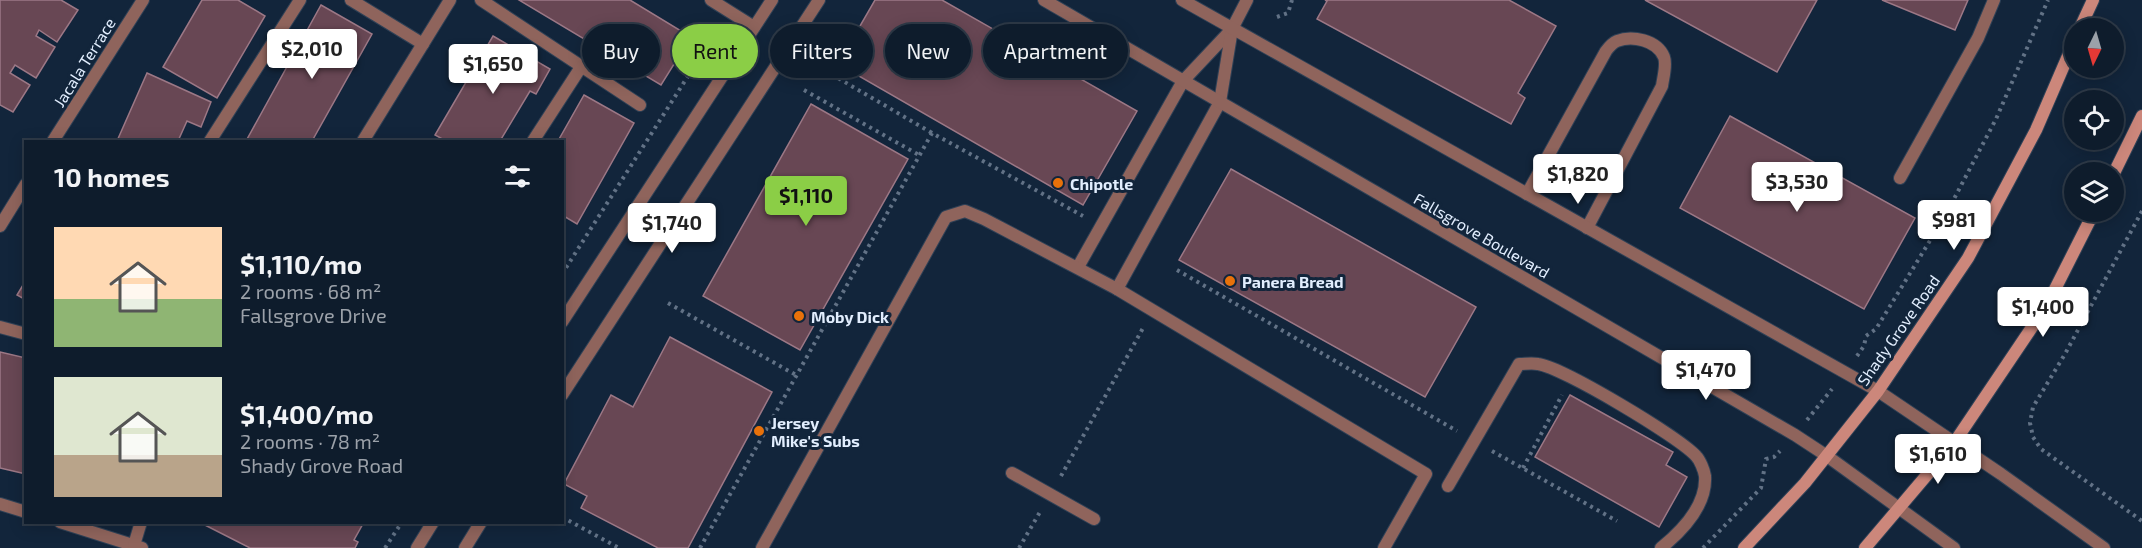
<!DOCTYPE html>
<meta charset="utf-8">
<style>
:root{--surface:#0e1c2c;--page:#1c2938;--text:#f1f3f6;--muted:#9ba1a9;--line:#2e3a48;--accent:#8bce46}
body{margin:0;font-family:"Exo 2",sans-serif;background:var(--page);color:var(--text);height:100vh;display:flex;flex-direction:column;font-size:22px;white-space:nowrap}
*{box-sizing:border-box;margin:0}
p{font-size:20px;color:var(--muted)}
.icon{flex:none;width:33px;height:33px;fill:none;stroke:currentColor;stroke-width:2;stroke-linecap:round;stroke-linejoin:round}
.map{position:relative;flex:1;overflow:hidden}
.details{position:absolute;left:24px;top:140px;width:540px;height:384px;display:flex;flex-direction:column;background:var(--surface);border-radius:0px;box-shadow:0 3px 15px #0003,0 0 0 2px var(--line)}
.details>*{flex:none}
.guide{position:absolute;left:582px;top:24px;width:570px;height:54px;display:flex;gap:12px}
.needle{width:39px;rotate:185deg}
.buttons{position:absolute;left:2064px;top:18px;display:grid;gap:12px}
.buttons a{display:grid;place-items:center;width:60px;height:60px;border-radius:50%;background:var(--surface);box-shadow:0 3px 15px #0003,0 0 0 2px var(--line);font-size:30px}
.price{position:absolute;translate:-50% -51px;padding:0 14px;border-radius:6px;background:#fff;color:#222;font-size:20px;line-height:39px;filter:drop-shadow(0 2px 3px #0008)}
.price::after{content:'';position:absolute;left:50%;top:36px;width:18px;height:14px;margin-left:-9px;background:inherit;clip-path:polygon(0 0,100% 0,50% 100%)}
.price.on{background:var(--accent);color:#111}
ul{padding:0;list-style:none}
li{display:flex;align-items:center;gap:18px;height:150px;padding:0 30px}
li span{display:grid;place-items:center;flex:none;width:168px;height:120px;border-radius:0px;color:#555}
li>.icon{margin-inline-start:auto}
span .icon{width:72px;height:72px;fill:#fffc;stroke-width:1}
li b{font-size:26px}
h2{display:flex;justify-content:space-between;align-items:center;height:72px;padding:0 30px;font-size:26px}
.tag{padding:0 21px;border-radius:27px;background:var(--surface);box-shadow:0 3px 15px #0003,0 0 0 2px var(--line);font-size:21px;line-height:54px}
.tag.on{background:var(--accent);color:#111}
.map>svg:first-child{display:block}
.building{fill:#684754;stroke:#9c7886;stroke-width:1.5}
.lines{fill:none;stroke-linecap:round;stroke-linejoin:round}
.service-casing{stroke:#2f4156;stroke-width:14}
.minor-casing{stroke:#2f4156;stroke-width:14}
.tertiary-casing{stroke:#2f4156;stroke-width:14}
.secondary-casing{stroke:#2f4156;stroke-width:14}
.path{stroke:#627286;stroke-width:4;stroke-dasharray:3 4.5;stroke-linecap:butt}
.service{stroke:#8f645c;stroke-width:12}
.minor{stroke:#8f645c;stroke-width:12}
.tertiary{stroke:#8f645c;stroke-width:12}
.secondary{stroke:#cc877b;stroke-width:12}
.food-dot{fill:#e8710a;stroke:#12253b;stroke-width:2}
.labels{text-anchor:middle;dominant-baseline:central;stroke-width:6;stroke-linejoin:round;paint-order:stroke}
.street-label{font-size:16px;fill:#e2eefe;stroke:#12253b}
.poi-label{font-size:16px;font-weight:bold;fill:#e2eefe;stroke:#12253b;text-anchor:start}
</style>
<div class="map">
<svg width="2142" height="548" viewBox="0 0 2142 548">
<rect width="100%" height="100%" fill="#12253b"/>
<g class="building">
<path d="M0,0H61L78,10L57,42L39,30L36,36L55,47L36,78L15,65L10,73L30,85L13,112L0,105Z"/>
<path d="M202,0H238L265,16L217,98L163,67Z"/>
<path d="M519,0H630L691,37L661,85Z"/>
<path d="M875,0H942L1137,111L1083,205L838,64Z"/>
<path d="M1325,0H1509L1556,26L1518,93L1525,98L1511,124L1317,19L1327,1Z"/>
<path d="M1645,0H1817L1777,72Z"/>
<path d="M1882,0H1968L1955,30Z"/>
<path d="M321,5L372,34L312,141H246Z"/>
<path d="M493,36L550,69L536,94L530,91L500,141H446L435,135Z"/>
<path d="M147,73L211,102L201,127L187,121L178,141H117Z"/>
<path d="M584,95L634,123L577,224L562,215V141H558Z"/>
<path d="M811,104L908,159L800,350L703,296Z"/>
<path d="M1730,116L1915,218L1864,309L1680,208Z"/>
<path d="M1231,169L1476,307L1425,397L1179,260Z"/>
<path d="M26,280V300L17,295Z"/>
<path d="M670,337L772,392L688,548H658L581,508L587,496L564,484L611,395L633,407Z"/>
<path d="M0,352L26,358V474L0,468Z"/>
<path d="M1570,395L1673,452L1666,465L1687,477L1659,527L1535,457Z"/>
<path d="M199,522H364L354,540L358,542L355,548H250Z"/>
</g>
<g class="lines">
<defs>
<g id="service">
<path d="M351,0L423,44"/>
<path d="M481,0L640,105"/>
<path d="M210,141L300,0"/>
<path d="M533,141L581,67"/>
<path d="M1900,178L1978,38L1994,0"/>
<path d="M1527,194L1606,51C1609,47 1612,43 1617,41C1632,35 1657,40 1664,57C1667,65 1663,78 1662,86L1587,228"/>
<path d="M1078,267L1183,81L1232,29"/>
<path d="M1117,289L1220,102L1232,29"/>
<path d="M0,327L26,334"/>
<path d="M1012,473L1094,519"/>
<path d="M1448,486L1519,364C1525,364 1532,363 1538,364C1562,367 1679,437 1696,456C1700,460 1704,470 1705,476C1707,506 1682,531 1661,548"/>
<path d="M762,548L942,224L946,217L965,211L984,219L1117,289L1426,474L1384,548"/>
</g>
<g id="minor">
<path d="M711,0L754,27"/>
<path d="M1232,29L1247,0"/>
<path d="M53,141L143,0"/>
<path d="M363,141L450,0"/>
<path d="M0,226L26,184"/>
<path d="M0,504L26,512"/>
<path d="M60,522L142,548"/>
<path d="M134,545L141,522"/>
</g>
<g id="tertiary">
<path d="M1044,0L1795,435L1827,456L1954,548"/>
<path d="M1182,0L1878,391L2001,474L2104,548"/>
<path d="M562,322L772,0"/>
<path d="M562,395L819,0"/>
<path d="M417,548L433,522"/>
<path d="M465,548L481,522"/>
</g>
<g id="secondary">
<path d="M2080,28L2093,0"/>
<path d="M2114,173L2142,116"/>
<path d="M1744,548L1805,483L1878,391L1968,258L2036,130L2074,42"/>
<path d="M1865,548L1954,443L2047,305L2094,212"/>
</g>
</defs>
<use href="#service" class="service-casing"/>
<use href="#minor" class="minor-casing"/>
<use href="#tertiary" class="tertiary-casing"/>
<use href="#secondary" class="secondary-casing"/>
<g class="path">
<path d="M1277,17L1288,13L1292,0"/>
<path d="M819,67L932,133"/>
<path d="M804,90L919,155"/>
<path d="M2142,211L2065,354L2033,407L2030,423L2033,437L2041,449L2142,521"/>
<path d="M1177,270L1457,431"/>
<path d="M562,274L718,29"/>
<path d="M668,303L796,375"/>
<path d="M1857,356L1864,346L1866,336L1876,329L1945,216L1996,119L2048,0"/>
<path d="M1807,420L1832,389"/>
<path d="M1492,451L1617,521"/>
<path d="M1523,468L1562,395"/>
<path d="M1061,476L1143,328"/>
<path d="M562,517L619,548"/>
<path d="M385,548L402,522"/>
<path d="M700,548L932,133L1083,216"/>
<path d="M1019,548L1040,512"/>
<path d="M1703,548L1761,488L1766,459L1774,457L1780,451"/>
</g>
<use href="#service" class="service"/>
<use href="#minor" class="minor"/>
<use href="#tertiary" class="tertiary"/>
<use href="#secondary" class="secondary"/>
</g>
<g class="food-dot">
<circle cx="1058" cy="183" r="6"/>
<circle cx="1230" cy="281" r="6"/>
<circle cx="799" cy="316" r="6"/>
<circle cx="759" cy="431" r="6"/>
</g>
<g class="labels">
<g class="street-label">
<text transform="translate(84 62) rotate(-58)">Jacala Terrace</text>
<text transform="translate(1482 235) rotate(30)">Fallsgrove Boulevard</text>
<text transform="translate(1898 330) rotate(-55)">Shady Grove Road</text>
</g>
<g class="poi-label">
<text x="1070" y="183">Chipotle</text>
<text x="1242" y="281">Panera Bread</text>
<text x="811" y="316">Moby Dick</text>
<text x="771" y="422">Jersey<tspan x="771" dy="18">Mike's Subs</tspan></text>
</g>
</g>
</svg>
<div class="buttons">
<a><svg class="needle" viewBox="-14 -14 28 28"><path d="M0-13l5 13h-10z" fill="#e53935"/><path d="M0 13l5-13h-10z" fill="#9ba1a9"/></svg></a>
<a><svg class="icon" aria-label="locate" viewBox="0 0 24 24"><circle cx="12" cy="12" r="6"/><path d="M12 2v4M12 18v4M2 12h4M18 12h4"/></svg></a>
<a><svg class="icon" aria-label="layers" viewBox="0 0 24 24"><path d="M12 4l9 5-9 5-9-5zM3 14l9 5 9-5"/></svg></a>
</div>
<b class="price" style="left:312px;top:80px">$2,010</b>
<b class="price" style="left:493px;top:95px">$1,650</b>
<b class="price" style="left:1578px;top:205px">$1,820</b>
<b class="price" style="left:1797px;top:213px">$3,530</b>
<b class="price on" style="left:806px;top:227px">$1,110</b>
<b class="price" style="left:1954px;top:251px">$981</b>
<b class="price" style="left:672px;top:254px">$1,740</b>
<b class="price" style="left:2043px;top:338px">$1,400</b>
<b class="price" style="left:1706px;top:401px">$1,470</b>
<b class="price" style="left:1938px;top:485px">$1,610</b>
<div class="guide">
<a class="tag">Buy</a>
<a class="tag on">Rent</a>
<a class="tag">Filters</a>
<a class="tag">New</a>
<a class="tag">Apartment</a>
</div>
<section class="details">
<h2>10 homes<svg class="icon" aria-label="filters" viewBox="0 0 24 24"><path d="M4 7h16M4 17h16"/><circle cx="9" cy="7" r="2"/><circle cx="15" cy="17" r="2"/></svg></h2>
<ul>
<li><span style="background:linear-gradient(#ffd9b3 60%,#8fb573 0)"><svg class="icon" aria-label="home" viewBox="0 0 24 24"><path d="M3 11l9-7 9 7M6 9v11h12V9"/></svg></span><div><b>$1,110/mo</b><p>2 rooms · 68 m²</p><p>Fallsgrove Drive</p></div></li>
<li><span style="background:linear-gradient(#dfe7d0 65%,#b9a48a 0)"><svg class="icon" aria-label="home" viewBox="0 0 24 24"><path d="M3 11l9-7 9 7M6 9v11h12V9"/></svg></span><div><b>$1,400/mo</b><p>2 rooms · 78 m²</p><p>Shady Grove Road</p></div></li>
</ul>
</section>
</div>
